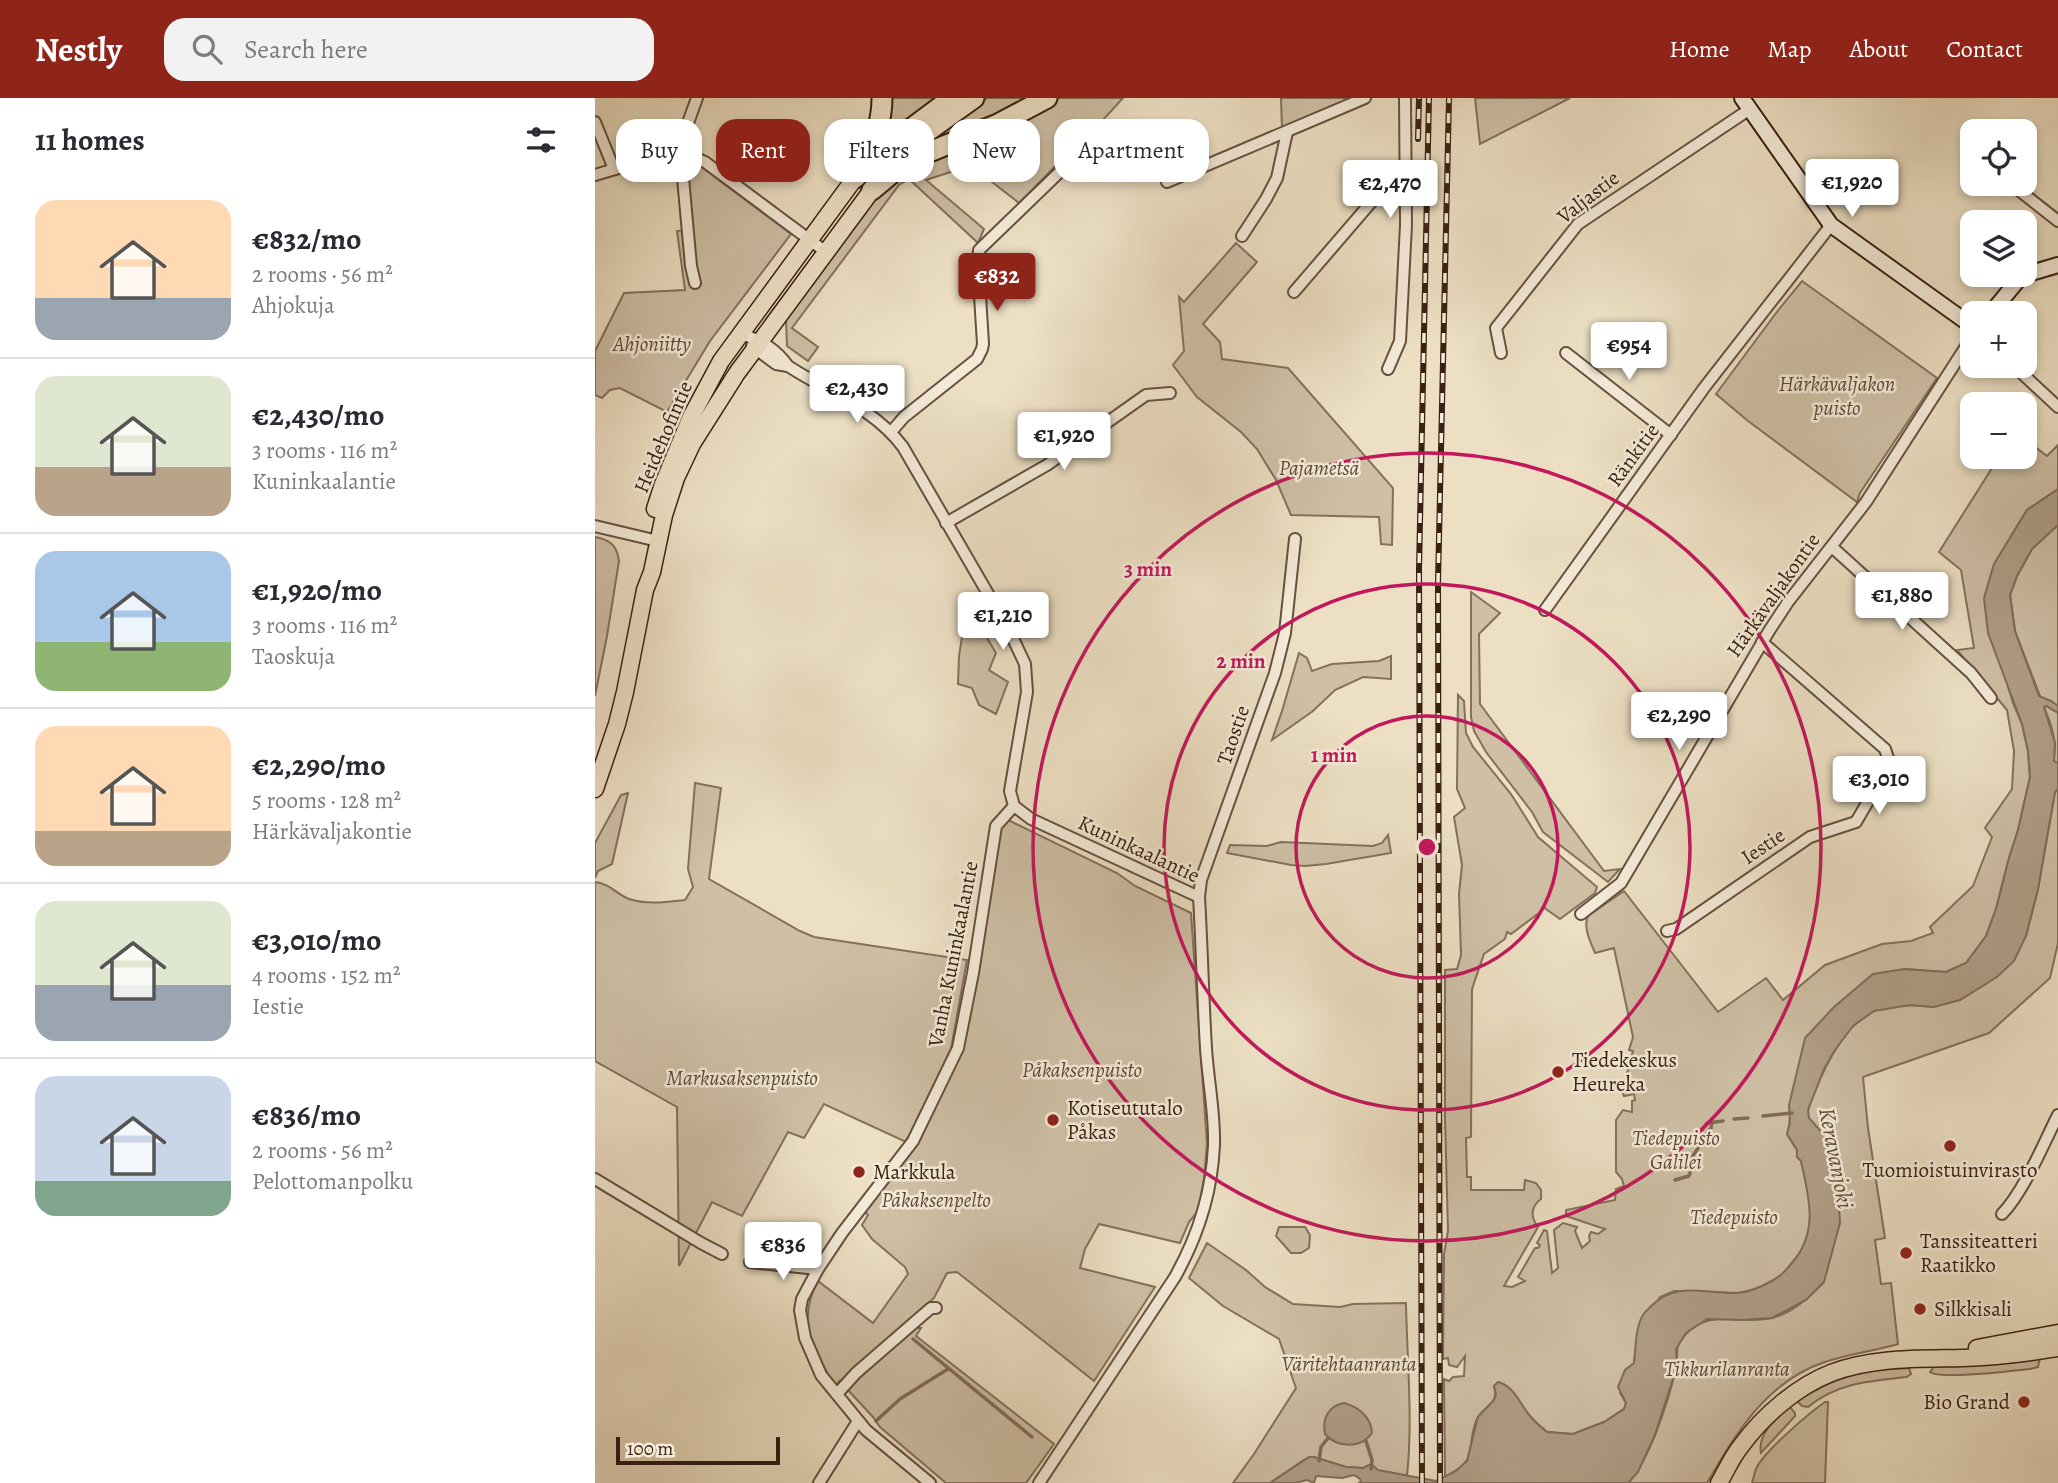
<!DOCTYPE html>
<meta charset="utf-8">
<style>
:root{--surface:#fff;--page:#f2f2f3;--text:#2b2b33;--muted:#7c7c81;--line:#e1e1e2;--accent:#8f2418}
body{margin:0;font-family:Alegreya,serif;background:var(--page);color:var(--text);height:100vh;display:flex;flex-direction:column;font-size:26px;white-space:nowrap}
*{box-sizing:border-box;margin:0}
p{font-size:23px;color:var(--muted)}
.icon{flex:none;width:38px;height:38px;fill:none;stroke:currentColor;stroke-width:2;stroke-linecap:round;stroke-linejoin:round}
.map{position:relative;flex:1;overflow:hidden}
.details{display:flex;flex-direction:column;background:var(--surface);width:595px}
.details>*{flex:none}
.banner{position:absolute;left:21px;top:21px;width:665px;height:63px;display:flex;gap:14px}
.fabs{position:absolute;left:1365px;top:21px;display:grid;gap:14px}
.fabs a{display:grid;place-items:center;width:77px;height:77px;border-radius:14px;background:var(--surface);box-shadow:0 4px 10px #0003;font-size:35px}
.scale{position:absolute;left:21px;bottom:18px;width:164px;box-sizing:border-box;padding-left:7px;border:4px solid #3b2111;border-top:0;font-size:19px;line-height:24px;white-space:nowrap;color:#3b2111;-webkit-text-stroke:5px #f3ead8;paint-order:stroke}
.price{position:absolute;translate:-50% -60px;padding:0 16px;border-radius:7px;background:#fff;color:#222;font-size:23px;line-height:46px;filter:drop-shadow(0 2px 4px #0008)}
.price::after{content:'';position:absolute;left:50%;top:42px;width:21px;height:16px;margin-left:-10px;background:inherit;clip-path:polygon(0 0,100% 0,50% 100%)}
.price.selected{background:var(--accent);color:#fff}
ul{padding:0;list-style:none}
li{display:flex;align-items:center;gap:21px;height:175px;padding:0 35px}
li+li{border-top:2px solid var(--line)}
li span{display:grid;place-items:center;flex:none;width:196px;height:140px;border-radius:21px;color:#555}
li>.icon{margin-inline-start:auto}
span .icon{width:84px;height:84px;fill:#fffc;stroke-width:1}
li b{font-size:30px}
h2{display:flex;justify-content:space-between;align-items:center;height:84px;padding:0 35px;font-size:30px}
.tag{padding:0 24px;border-radius:21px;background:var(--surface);box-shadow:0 4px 10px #0003;font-size:24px;line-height:63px}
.tag.selected{background:var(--accent);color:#fff}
header{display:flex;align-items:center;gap:42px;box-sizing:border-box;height:98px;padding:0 35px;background:var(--accent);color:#fff}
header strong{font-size:33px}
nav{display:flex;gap:38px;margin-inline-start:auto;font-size:24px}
.search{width:490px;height:63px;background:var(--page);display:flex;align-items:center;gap:18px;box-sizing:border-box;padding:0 24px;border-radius:21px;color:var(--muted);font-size:26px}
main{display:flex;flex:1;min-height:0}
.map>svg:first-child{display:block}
.green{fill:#cebfa5;stroke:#84705b;stroke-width:2}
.water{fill:#b09e86;stroke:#816c57;stroke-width:2}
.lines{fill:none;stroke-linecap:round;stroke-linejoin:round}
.stream{stroke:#816c57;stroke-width:3.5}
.street-casing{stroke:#67503e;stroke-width:14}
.secondary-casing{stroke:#3b2111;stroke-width:18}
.primary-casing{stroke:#3b2111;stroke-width:19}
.highway-casing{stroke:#3b2111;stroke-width:23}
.street{stroke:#f3ead8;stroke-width:10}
.secondary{stroke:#f3ead8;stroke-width:14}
.primary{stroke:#ecdfc3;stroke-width:16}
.highway{stroke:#ecdfc3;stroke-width:19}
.rail-casing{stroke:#3b2111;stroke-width:6}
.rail{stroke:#f3ead8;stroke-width:3.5;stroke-dasharray:10;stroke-linecap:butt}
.ring{fill:none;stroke:#c2185b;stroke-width:3.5}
.poi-dot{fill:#8f2418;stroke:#f3ead8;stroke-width:2.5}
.labels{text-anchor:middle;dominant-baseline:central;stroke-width:5;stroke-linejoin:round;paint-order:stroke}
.street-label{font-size:21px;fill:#3b2111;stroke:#f3ead8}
.park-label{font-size:21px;font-style:italic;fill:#604836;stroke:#f3ead8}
.poi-label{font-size:21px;fill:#3b2111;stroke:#f3ead8;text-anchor:start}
.water-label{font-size:23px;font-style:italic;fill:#644d3a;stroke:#f3ead8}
.centre{fill:#c2185b;stroke:#f3ead8;stroke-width:3.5}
.ring-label{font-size:21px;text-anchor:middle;font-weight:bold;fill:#c2185b;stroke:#f3ead8;stroke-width:5;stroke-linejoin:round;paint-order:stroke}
</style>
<header>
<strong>Nestly</strong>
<div class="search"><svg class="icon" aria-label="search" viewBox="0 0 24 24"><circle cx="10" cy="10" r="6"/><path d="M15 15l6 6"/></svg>Search here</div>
<nav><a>Home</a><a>Map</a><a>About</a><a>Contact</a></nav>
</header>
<main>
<section class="details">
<h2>11 homes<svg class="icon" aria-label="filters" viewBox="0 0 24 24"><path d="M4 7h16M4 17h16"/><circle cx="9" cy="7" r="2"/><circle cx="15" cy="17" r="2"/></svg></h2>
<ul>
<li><span style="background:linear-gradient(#ffd9b3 70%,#9aa5b1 0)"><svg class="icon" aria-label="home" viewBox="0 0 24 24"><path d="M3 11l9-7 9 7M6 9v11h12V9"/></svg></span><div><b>€832/mo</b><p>2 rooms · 56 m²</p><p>Ahjokuja</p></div></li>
<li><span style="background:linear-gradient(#dfe7d0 65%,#b9a48a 0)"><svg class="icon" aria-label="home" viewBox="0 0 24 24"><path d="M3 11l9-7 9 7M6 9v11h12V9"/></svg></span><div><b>€2,430/mo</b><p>3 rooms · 116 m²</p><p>Kuninkaalantie</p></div></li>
<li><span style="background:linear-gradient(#a9c7e8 65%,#8fb573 0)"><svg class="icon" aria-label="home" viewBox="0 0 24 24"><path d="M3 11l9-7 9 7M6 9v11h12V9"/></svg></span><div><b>€1,920/mo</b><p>3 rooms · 116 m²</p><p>Taoskuja</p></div></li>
<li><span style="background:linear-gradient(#ffd9b3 75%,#b9a48a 0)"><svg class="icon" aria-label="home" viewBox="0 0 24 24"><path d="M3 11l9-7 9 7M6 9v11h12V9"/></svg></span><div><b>€2,290/mo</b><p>5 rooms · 128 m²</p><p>Härkävaljakontie</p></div></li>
<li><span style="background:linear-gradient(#dfe7d0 60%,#9aa5b1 0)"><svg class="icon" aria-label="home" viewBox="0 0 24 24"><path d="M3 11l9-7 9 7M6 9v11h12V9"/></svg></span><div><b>€3,010/mo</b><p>4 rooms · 152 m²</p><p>Iestie</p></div></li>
<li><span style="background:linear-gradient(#c9d6e8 75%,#7fa58c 0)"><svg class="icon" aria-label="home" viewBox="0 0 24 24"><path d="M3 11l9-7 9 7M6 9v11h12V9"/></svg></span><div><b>€836/mo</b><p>2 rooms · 56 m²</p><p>Pelottomanpolku</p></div></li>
</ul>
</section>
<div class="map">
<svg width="1463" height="1385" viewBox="0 0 1463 1385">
<rect width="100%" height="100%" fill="#ecdfc3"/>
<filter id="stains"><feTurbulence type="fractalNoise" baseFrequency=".00286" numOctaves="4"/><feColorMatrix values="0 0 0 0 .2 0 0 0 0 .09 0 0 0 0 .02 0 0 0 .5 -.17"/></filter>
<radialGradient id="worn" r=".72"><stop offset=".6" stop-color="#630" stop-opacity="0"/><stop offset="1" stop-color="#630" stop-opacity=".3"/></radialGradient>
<g class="green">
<path d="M295,0H346L295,37L292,33L296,9Z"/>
<path d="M392,0H441L327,49Z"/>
<path d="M464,0H528L476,57L472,56L424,105L378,69L365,71L331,82L389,131L383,145L314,81L304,87L197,230L223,249L213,263L192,248L191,222L279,103L302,77L412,29Z"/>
<path d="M686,0H757L687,32Z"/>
<path d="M880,0H975L885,46Z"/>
<path d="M96,64H100L196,136L115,243L72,314L25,290L15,292L7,300L0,297V253L29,195L90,192L82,133L97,131L92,69Z"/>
<path d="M641,145L662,164L608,226L625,244L627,261L693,270L798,390L797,447L786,446L784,419L696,417L681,382L662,351L646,334L602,299L578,267L589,253L584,199L589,204Z"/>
<path d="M1207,183L1342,280L1265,395L1262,404L1153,323L1121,296L1181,215Z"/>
<path d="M1430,341L1452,358L1463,347V391L1432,412L1416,438L1409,575L1418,605L1427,626L1433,653L1435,679L1423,732L1414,760L1401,811L1391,838L1371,865L1351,874L1309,871L1198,991C1194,1006 1197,1021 1192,1036L1202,1052L1206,1063L1215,1102V1130L1209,1150L1186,1178L1160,1192L1143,1195L1079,1193L1065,1199L1042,1239L1039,1265L1025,1295L1031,1305L1029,1311L1009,1324L978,1336L952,1334C946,1329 940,1324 935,1318C924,1306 919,1288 903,1284L899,1288C904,1307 891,1306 883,1319C875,1332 878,1350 872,1362C867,1370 857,1375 850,1379L849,1281L854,1283L858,1279L869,1278L870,1258L862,1269L854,1267L853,1260L848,1261L849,1156L853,1133L850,1021V872L862,871L866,857L864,796L867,767L859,719L870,710L862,691L863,597L869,603L871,635L878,649L916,696L943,739L1002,789L1000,795L965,821L948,809L944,815L916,836L912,834L910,841L889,856L877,891L876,1039L871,1040L872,1079H876V1092H929L930,1082L941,1085L946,1092V1101C936,1108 935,1119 943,1129L909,1188L917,1189L930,1183L923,1179L940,1150H943L945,1147L942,1145L949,1132L952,1133L957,1175L963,1170L959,1132L968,1125L982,1129L980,1133L987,1150L995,1143L994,1138L996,1134L1003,1136L1010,1131L971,1118V1112L1020,1102L1021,1091L1029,1088L1027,1081L1021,1074V1022L1028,1012L1037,1014V1003L1040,1002L1039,996L1029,998L1027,994L1038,953L1034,952L1038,939L1019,850L1000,855C995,843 988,829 993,818L1029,793L1123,914L1171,880L1188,902L1230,867L1287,846L1316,843L1338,835L1335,829L1378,788L1397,739L1390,730L1417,691L1419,653L1412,612L1362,552L1379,550L1366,472L1344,454L1404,359H1430Z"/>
<path d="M1463,427V665L1462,666L1459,663L1460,645L1456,627L1420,533L1415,497L1422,478L1437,451Z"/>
<path d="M0,439C15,442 22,447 24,463L12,538L0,598Z"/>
<path d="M876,494L905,515L884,536L885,606L1009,773L1025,771L1013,784L948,734L937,714L891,654L879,633L876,619Z"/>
<path d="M375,511L401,555L394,572L413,584L401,616L384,607L377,590L363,586L364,558L369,526L366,521Z"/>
<path d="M704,555L712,560L717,573L737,566L784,563L796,558V581L768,579L740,592L718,613L677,642L687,613Z"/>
<path d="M100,685L126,690L114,781L205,833L219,839L372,862L356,951L311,1044L229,1006L209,1040L193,1034L147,1118L117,1104L84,1168L82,1009L0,963V784C16,786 21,796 34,801C52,807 72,804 90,802L98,789L93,771Z"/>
<path d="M1463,691V845L1455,880L1394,935L1268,979L1273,1030L1290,1140L1280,1142L1286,1186L1296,1185L1303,1246C1279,1253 1254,1256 1230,1264C1172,1283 1141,1335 1112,1385H1033C1055,1361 1073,1304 1081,1271C1085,1256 1077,1252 1090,1237C1113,1210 1147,1227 1177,1220C1198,1215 1215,1198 1229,1184L1230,1038C1224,1032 1214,1024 1213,1017C1212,1010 1217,1002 1219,996C1230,968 1249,926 1279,913C1297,906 1320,907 1339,909L1431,838L1443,791L1460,694Z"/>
<path d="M33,695L17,766L3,773L0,780V745L26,697Z"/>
<path d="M411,721L522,775L540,788L596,815L612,1046L609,1081L603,1113L594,1124L585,1145L504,1126L490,1151L485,1170L560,1189L499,1283L362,1174L352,1175L339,1200L249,1281L244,1283L240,1289C220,1252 200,1224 223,1183L278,1225L313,1176L310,1169L277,1141L267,1127L273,1117L269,1113L325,1042L345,994L368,953L404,729Z"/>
<path d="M793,737L796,755L731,766L710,768L696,767L632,755L635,747L672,748L686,744L778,748L787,745Z"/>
<path d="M684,1129H710L715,1137L714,1150L706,1155H696L681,1138Z"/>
<path d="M612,1145L651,1172L670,1189L698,1206L745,1209L758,1206L811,1205C812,1261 818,1322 812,1378L768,1370L751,1369L719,1359L709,1362L675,1385H638L659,1356L701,1290L684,1241L628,1208L594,1180Z"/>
<path d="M319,1230H326L321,1238L459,1346L431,1385H351L285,1329L278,1319L252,1291Z"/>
<path d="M1445,1260L1443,1269L1435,1271C1417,1273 1345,1282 1335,1274L1339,1269Z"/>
<path d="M1314,1270L1316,1276L1312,1279C1275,1283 1242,1285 1213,1309L1207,1308L1202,1303C1242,1278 1267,1272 1314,1270Z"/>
<path d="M1230,1304H1233L1230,1385H1157C1159,1380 1159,1374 1162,1369C1170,1353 1214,1315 1230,1304Z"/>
<path d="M1195,1309L1200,1315V1318L1166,1355C1162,1336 1182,1319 1195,1309Z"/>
</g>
<g class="water">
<path d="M1463,391V427L1437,451L1422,478L1415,497L1420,533L1444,598L1456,603L1463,608V615L1451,608L1449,609L1460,645L1459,663L1463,665V691L1460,694L1443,791L1431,838L1419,863L1402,879L1365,902L1339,909L1315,907L1279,913L1258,928L1240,952L1229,971L1213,1012L1214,1020L1230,1038L1243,1091L1245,1125L1229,1184L1211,1202L1177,1220L1149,1222L1112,1221L1091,1235L1081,1251L1082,1268L1060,1337L1043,1374L1033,1385H763L766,1384L765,1381L759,1377L747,1380L721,1378L719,1385L712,1382L700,1385H675L714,1359H719L751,1369L768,1370L776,1366L783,1372L841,1383L861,1373L872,1363L883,1319L899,1302L901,1297L899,1288L903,1284C919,1288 925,1306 935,1318C939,1324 946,1329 952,1334L978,1336L1009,1324L1029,1311L1031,1305L1023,1289L1030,1272L1039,1265C1041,1250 1040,1230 1048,1217C1049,1214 1053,1212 1055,1209C1082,1182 1108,1196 1142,1195C1155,1194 1166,1189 1177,1183C1186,1178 1191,1173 1197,1165C1224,1134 1214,1099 1206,1063L1202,1059V1052L1192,1036L1195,1025L1194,1007L1210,940L1239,909L1278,876L1309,871L1351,874L1371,865L1391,838L1401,811L1414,760L1423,732L1435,679L1433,653L1427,626L1393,535L1389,500L1399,466L1432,412Z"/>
<path d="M749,1305C764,1309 776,1319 777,1335C766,1351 742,1350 730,1336C727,1321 733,1308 749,1305Z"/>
</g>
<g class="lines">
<g class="stream">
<path d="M1168,1018L1197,1015"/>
<path d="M1139,1021L1153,1020"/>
<path d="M1107,1032L1112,1025L1128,1023"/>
<path d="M1111,1036L1116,1030L1117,1024"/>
<path d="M1080,1082L1094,1078L1098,1067L1097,1059L1104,1049L1103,1041"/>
<path d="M318,1241L437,1339"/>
<path d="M281,1323L305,1301L353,1271"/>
<path d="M771,1343L777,1362L776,1371"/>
<path d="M724,1363L726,1349L733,1340"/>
</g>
<defs>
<g id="street">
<path d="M0,24L19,71"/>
<path d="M1377,55V56"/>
<path d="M0,77L78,54H88L110,64L231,154"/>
<path d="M572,84L770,0"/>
<path d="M1416,86L1463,123"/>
<path d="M647,138L671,101L682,80L692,34"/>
<path d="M100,185L96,168L87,69L93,25L102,0"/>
<path d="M699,194L803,73L811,68"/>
<path d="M147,236C167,243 181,251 193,268C233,294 279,310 308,349L414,532L430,566L432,594L415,693L419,708L436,721L604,799"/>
<path d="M157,248L181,266L193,268"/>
<path d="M906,255L901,230L983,126L1155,11"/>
<path d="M971,255L1076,337"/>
<path d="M1419,268L1463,309"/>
<path d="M793,271L805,243L811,127L810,0"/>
<path d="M296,334L309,319L382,261L387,251L388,246L383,165L384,152L473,66"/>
<path d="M351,425L452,367L551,297L575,295"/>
<path d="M0,428L63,443"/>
<path d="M1237,449L1376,575L1396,600"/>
<path d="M950,512L1109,290L1236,127"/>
<path d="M986,816L1026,785L1174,533L1193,504L1271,404L1377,239"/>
<path d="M1072,833L1081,831L1215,739L1261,724L1293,669V660L1290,651L1167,544"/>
<path d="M0,1081L106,1145L127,1156"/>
<path d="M1407,1116C1428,1095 1449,1045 1463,1017"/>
<path d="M155,1164L223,1171"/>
<path d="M242,1296L261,1275L329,1216L336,1210H341"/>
<path d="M224,1385L263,1323"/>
<path d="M335,1385L271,1332L226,1277L210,1240L205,1212L207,1201L223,1171L247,1135L318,1043L363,950L378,875L401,728L419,708"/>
<path d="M444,1385L580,1179C603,1138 617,1095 619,1047C620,1015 613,982 611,950C608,900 607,850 604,799L606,782L680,575L690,535L700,441"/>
</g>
<g id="secondary">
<path d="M1147,0L1236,127L1377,228"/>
<path d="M1396,215L1424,181L1436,175L1463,167"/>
</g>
<g id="primary">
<path d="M60,411L68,386L96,319L126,263L260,80"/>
<path d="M0,691L22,626L30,594L50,492L57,474L69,417L81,380L97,346L142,275L277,92"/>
<path d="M1382,1250L1463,1235"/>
<path d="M1124,1385C1131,1373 1137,1359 1146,1348C1168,1318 1201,1289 1236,1275C1278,1259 1324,1261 1368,1260C1399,1259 1432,1255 1463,1250"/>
</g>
<g id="highway">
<path d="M268,65C279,43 287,25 287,0"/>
<path d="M294,65L315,46L379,0"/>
<path d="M260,80L290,50L357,0"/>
<path d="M277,92L302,71L317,61L403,26L452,0"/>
</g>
</defs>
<use href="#street" class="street-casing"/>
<use href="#secondary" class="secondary-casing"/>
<use href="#primary" class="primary-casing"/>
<use href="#highway" class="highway-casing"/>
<use href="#street" class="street"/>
<use href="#secondary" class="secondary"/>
<use href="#primary" class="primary"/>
<use href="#highway" class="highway"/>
<defs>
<g id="rail">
<path d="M823,41L824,0"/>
<path d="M827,1385L824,471L834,0"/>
<path d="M845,1385L843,484L854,0"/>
</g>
</defs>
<use href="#rail" class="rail-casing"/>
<use href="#rail" class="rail"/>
</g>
<g class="ring">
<circle cx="832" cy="749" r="131"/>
<circle cx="832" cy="749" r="263"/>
<circle cx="832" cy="749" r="394"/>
</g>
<g class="poi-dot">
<circle cx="963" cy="974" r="7"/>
<circle cx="458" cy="1022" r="7"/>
<circle cx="1355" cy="1048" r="7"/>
<circle cx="264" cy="1074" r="7"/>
<circle cx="1311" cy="1155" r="7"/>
<circle cx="1325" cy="1211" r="7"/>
<circle cx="1429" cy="1304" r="7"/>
</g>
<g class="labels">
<g class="street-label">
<text transform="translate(993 99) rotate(-38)">Valjastie</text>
<text transform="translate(68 339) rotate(-67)">Heidehofintie</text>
<text transform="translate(1038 357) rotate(-54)">Ränkitie</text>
<text transform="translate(1178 497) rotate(-55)">Härkävaljakontie</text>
<text transform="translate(638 637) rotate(-71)">Taostie</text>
<text transform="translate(1168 748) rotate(-34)">Iestie</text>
<text transform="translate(544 751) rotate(25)">Kuninkaalantie</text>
<text transform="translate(358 856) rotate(-79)">Vanha Kuninkaalantie</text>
</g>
<g class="park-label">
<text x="57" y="246">Ahjoniitty</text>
<text x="1242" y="286">Härkävaljakon<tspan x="1242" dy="24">puisto</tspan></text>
<text x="724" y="370">Pajametsä</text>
<text x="487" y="972">Påkaksenpuisto</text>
<text x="147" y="980">Markusaksenpuisto</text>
<text x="1081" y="1040">Tiedepuisto<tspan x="1081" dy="24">Galilei</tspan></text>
<text x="341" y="1102">Påkaksenpelto</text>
<text x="1139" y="1119">Tiedepuisto</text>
<text x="754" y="1266">Väritehtaanranta</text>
<text x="1132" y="1271">Tikkurilanranta</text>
</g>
<g class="poi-label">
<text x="977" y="962">Tiedekeskus<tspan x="977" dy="24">Heureka</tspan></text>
<text x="472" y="1010">Kotiseututalo<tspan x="472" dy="24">Påkas</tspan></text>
<text x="1355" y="1072" text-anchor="middle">Tuomioistuinvirasto</text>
<text x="278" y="1074">Markkula</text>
<text x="1325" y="1143">Tanssiteatteri<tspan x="1325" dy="24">Raatikko</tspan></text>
<text x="1339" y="1211">Silkkisali</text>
<text x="1415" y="1304" text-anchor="end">Bio Grand</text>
</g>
<g class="water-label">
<text transform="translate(1241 1060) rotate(79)">Keravanjoki</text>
</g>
</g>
<circle cx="832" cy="749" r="10" class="centre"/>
<g class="ring-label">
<text x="553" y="478">3 min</text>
<text x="646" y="570">2 min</text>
<text x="739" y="664">1 min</text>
</g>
<rect width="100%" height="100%" filter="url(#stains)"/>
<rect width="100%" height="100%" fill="url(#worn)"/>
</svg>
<div class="fabs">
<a><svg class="icon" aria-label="locate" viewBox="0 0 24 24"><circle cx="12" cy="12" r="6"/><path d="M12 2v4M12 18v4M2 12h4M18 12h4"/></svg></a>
<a><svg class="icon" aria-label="layers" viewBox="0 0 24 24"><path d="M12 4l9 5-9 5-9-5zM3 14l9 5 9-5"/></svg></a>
<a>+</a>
<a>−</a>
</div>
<div class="scale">100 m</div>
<b class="price" style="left:1257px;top:121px">€1,920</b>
<b class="price" style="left:795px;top:122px">€2,470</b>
<b class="price selected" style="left:402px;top:215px">€832</b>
<b class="price" style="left:1034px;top:284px">€954</b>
<b class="price" style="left:262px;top:327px">€2,430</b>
<b class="price" style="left:469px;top:374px">€1,920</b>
<b class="price" style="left:1307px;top:534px">€1,880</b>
<b class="price" style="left:408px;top:554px">€1,210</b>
<b class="price" style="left:1084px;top:654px">€2,290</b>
<b class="price" style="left:1284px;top:718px">€3,010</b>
<b class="price" style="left:188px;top:1184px">€836</b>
<div class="banner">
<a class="tag">Buy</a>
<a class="tag selected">Rent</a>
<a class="tag">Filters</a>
<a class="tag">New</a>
<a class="tag">Apartment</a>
</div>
</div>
</main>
